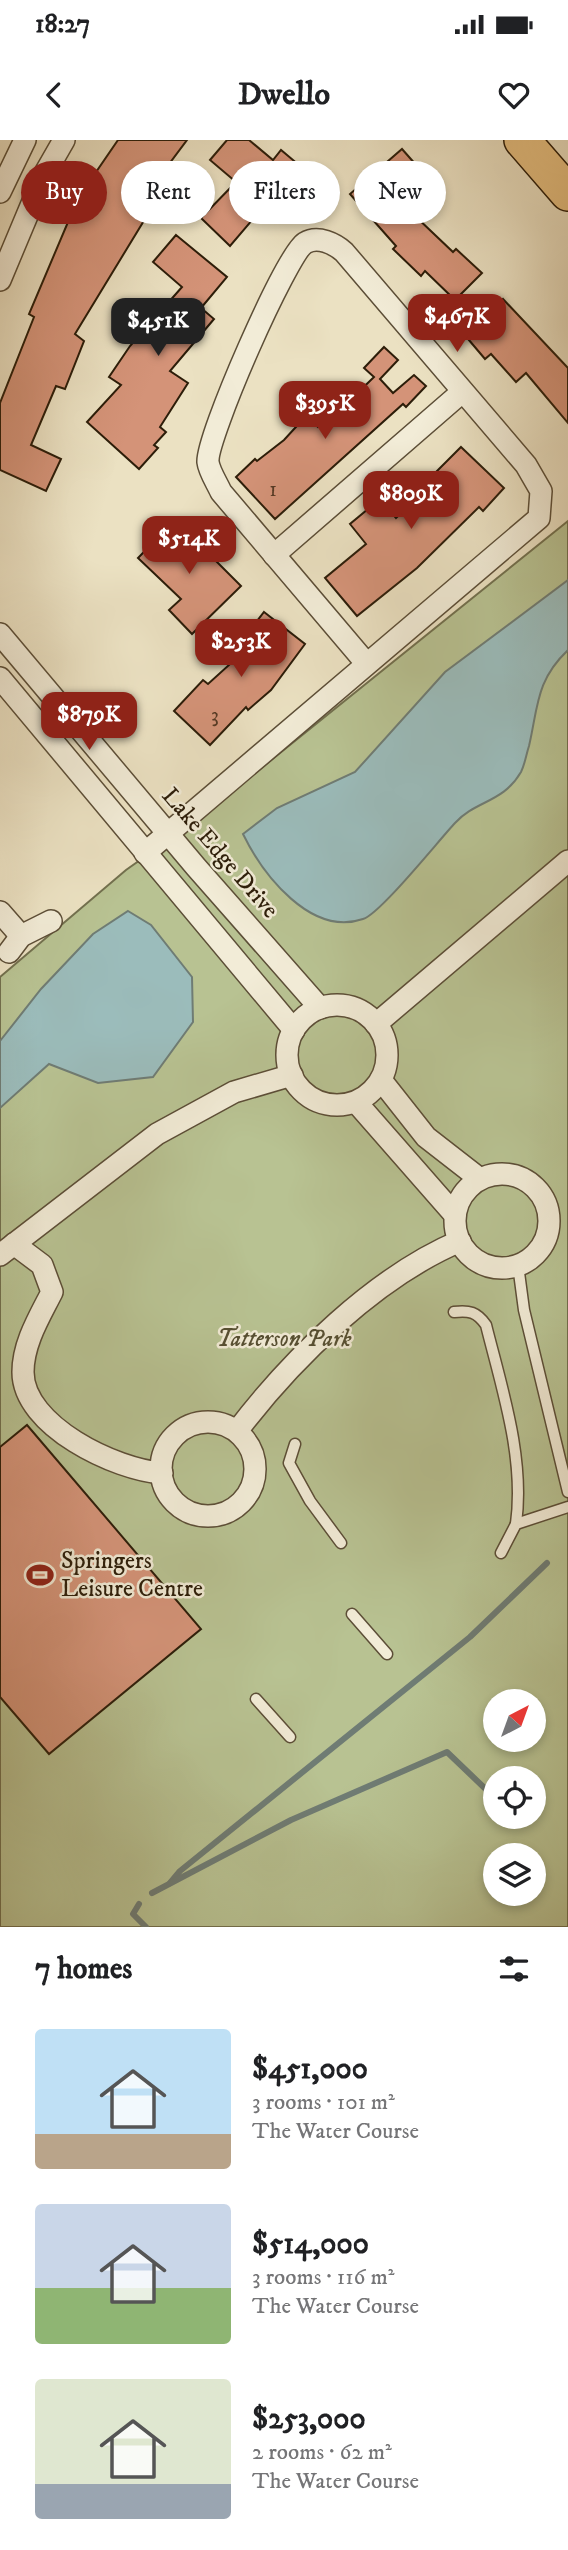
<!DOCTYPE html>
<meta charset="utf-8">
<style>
:root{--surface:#fff;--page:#f2f2f2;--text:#202124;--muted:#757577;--accent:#8f2418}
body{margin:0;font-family:"IM FELL DW Pica",serif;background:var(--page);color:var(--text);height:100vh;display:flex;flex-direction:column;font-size:26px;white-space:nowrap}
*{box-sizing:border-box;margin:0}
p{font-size:23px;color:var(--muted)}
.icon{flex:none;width:38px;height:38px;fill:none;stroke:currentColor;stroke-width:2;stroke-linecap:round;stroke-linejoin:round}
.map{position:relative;height:1787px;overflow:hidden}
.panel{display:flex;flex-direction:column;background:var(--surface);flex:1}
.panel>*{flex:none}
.hud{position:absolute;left:21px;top:21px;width:527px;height:63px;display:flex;gap:14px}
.needle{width:46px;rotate:41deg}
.tools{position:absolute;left:483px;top:1549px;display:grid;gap:14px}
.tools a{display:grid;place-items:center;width:63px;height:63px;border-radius:50%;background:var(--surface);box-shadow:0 4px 10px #0003;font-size:35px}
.price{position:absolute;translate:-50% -60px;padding:0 16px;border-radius:14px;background:var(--accent);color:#fff;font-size:23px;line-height:46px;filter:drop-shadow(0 2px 4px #0008)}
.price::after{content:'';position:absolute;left:50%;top:42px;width:21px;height:16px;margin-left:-10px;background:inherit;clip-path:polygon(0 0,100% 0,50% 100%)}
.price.selected{background:#222;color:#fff}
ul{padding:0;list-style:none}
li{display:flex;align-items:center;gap:21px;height:175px;padding:0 35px}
li span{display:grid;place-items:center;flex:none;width:196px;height:140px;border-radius:7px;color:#555}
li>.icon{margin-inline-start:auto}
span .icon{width:84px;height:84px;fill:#fffc;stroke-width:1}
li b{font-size:30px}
h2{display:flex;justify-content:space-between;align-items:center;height:84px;padding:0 35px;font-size:30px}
.tag{padding:0 24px;border-radius:32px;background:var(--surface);box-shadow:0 4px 10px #0003;font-size:24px;line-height:63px}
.tag.selected{background:var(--accent);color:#fff}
.status{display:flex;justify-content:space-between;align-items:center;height:49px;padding:0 35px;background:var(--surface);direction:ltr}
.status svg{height:19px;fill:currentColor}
header{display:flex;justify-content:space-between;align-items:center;height:91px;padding:0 35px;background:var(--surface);font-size:32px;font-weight:700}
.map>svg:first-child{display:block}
.green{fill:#b8c292;stroke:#72704e;stroke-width:2;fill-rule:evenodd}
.water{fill:#9bbcbb;stroke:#6f7c74;stroke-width:2}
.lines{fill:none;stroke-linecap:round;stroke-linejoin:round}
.stream{stroke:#6f7c74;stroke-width:6}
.building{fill:#d49378;stroke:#2c1d09;stroke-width:2}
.service-casing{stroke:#5c4e37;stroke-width:13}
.minor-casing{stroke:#5c4e37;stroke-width:24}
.primary-casing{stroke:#2c1d09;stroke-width:38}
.service{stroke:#f2ecd7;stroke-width:10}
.minor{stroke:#f2ecd7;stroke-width:21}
.primary{stroke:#e6c081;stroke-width:35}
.labels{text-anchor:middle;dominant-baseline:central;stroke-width:5;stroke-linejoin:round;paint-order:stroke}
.number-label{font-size:21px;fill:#563a25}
.street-label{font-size:24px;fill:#2c1d09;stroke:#f2ecd7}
.park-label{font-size:24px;font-style:italic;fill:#564f32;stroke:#f2ecd7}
.poi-label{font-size:24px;fill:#2c1d09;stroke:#f2ecd7;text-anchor:start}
</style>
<div class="status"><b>18:27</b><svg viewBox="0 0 49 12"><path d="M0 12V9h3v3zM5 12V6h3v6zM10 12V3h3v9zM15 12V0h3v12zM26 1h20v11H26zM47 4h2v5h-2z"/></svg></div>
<header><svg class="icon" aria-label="back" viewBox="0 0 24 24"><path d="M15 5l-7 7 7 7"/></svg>Dwello<svg class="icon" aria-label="heart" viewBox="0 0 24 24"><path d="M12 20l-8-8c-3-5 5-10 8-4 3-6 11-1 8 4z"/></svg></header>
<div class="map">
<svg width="568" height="1787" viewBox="0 0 568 1787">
<rect width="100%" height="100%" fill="#ebe1c2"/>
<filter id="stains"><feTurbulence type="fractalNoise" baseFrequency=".00286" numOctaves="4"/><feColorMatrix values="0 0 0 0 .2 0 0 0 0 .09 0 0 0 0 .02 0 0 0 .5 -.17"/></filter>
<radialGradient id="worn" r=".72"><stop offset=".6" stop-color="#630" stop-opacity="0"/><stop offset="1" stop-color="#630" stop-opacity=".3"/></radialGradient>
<path class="green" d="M568,381V1787H0V837L126,730L198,679ZM495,1561H534V1600H495ZM495,1638H534V1676H495ZM495,1715H534V1754H495Z"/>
<g class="water">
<path d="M568,440V510C536,540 538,567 529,606C526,615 525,624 521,632C503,663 476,660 455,683C439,700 380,774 363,779C311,797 263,735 243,694L277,668L355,632L445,532Z"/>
<path d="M128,771L151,785L192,837L193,882L153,937L98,943L49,924L0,968V901L41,849L93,794Z"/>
</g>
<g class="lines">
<g class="stream">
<path d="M170,1743L180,1731L470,1497L547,1423"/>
<path d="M152,1753L291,1680L447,1612L495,1658"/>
<path d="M139,1764L133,1774L146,1787"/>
</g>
</g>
<g class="building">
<path d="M118,0H187L137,67L148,74L75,194L84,201L65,249L56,246L31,305L61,319L46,351L0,330V263L34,177L29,174L71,75L68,73Z"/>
<path d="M227,0H249L273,20L281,10L299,25L230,106L201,78L236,42L210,20Z"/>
<path d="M402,9L439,51L413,74L453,112L456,109L482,133L455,160L425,131L421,136L393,109L396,106L350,54Z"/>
<path d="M176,95L227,137L201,168L214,179L170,231L188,243L160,287L166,292L154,305L158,308L139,329L87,282L121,245L109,237L130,206L182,147L153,122Z"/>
<path d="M503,159L568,228V283L526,233L516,242L491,214L485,219L463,193Z"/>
<path d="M384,207L398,220L380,239L393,253L414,235L426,246L406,267L403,264L275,379L236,337L255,319L257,321L284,300L306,276L318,287L341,269L374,237L364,228Z"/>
<path d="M461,307L504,348L483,371L479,367L417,428L357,476L325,438L366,404L350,384L380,359L396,378L440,336L436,332Z"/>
<path d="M175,380L241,446L192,494L169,470L181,459L138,418Z"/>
<path d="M264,472L305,504L271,550L248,570L246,567L210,605L174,571L203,540L208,544L229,525L220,515L231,505L235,509Z"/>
<path d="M27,1285L201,1489L49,1614L0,1557V1307Z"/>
</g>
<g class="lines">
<defs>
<g id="service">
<path d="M518,1125L524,1170L568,1352"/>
<path d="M454,1172C469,1170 477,1172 486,1185C502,1249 525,1318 516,1384"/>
<path d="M295,1304L289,1323L310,1361L341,1403"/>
<path d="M501,1413L516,1384L568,1367"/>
<path d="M352,1474L387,1514"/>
<path d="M256,1559L290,1597"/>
</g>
<g id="minor">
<path d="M0,52L25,0"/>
<path d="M0,140L44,35L64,0"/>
<path d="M274,415L462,252"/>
<path d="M0,494L196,727L320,868"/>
<path d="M0,538L294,890"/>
<path d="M145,713L539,378L541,351L526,325L344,112C335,104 318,95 305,103C286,115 206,298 208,322C209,331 217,343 221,352L366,523"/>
<path d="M0,772L21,796"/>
<path d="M9,812L21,796L51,781"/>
<circle cx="337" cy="915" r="50"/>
<path d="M376,884L568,721"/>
<path d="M381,940L426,997L480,1039"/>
<path d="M356,962L455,1075"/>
<circle cx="502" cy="1081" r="47"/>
<path d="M14,1104L42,1125L52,1152C40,1176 23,1203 23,1232C23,1286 116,1330 162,1333"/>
<path d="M0,1115L157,994L234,952L292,935"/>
<circle cx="208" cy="1329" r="47"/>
<path d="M237,1291C292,1219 375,1137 460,1101"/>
</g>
<path id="primary" d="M522,0L568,53"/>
</defs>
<use href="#service" class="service-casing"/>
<use href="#minor" class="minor-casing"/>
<use href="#primary" class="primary-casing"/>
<use href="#service" class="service"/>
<use href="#minor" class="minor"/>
<use href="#primary" class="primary"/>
</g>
<defs>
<symbol id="stadium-bare" viewBox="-9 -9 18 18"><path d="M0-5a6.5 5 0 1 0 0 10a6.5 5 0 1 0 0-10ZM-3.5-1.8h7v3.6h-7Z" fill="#8f2418" stroke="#f2ecd7" stroke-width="2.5" paint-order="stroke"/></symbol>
</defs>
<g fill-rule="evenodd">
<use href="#stadium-bare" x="21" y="1416" width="38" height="38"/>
</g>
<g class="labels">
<g class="number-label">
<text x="273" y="350">1</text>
<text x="215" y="576">3</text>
</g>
<g class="street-label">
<text transform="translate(220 713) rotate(49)">Lake Edge Drive</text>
</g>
<g class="park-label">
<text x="284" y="1199">Tatterson Park</text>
</g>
<g class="poi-label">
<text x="61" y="1421">Springers<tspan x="61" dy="28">Leisure Centre</tspan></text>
</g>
</g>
<rect width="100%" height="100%" filter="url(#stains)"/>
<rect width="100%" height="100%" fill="url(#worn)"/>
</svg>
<div class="tools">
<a><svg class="needle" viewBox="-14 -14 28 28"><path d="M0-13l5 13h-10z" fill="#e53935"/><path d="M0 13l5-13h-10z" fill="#757577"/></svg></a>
<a><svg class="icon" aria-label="locate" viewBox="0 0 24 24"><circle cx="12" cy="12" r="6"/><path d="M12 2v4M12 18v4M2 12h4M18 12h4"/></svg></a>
<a><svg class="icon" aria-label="layers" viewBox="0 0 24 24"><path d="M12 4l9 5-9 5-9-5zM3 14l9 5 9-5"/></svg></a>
</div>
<b class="price" style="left:457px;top:214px">$467K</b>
<b class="price selected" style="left:158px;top:218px">$451K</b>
<b class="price" style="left:325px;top:301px">$395K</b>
<b class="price" style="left:411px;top:391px">$809K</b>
<b class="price" style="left:189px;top:436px">$514K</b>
<b class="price" style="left:241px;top:539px">$253K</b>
<b class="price" style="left:89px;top:612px">$879K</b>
<div class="hud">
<a class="tag selected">Buy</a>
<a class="tag">Rent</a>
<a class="tag">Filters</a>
<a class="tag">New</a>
</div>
</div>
<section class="panel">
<h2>7 homes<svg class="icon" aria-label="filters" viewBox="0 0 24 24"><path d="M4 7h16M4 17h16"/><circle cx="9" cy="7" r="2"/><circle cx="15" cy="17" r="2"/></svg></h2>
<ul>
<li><span style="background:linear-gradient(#bfe0f5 75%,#b9a48a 0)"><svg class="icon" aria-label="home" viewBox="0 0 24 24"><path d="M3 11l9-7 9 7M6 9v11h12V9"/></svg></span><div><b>$451,000</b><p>3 rooms · 101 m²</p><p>The Water Course</p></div></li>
<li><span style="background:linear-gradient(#c9d6e8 60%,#8fb573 0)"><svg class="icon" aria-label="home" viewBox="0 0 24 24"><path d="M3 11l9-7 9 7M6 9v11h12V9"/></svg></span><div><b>$514,000</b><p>3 rooms · 116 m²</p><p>The Water Course</p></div></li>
<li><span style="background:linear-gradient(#dfe7d0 75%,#9aa5b1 0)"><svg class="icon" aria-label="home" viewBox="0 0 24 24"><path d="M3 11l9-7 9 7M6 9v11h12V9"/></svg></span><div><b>$253,000</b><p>2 rooms · 62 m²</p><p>The Water Course</p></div></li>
</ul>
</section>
